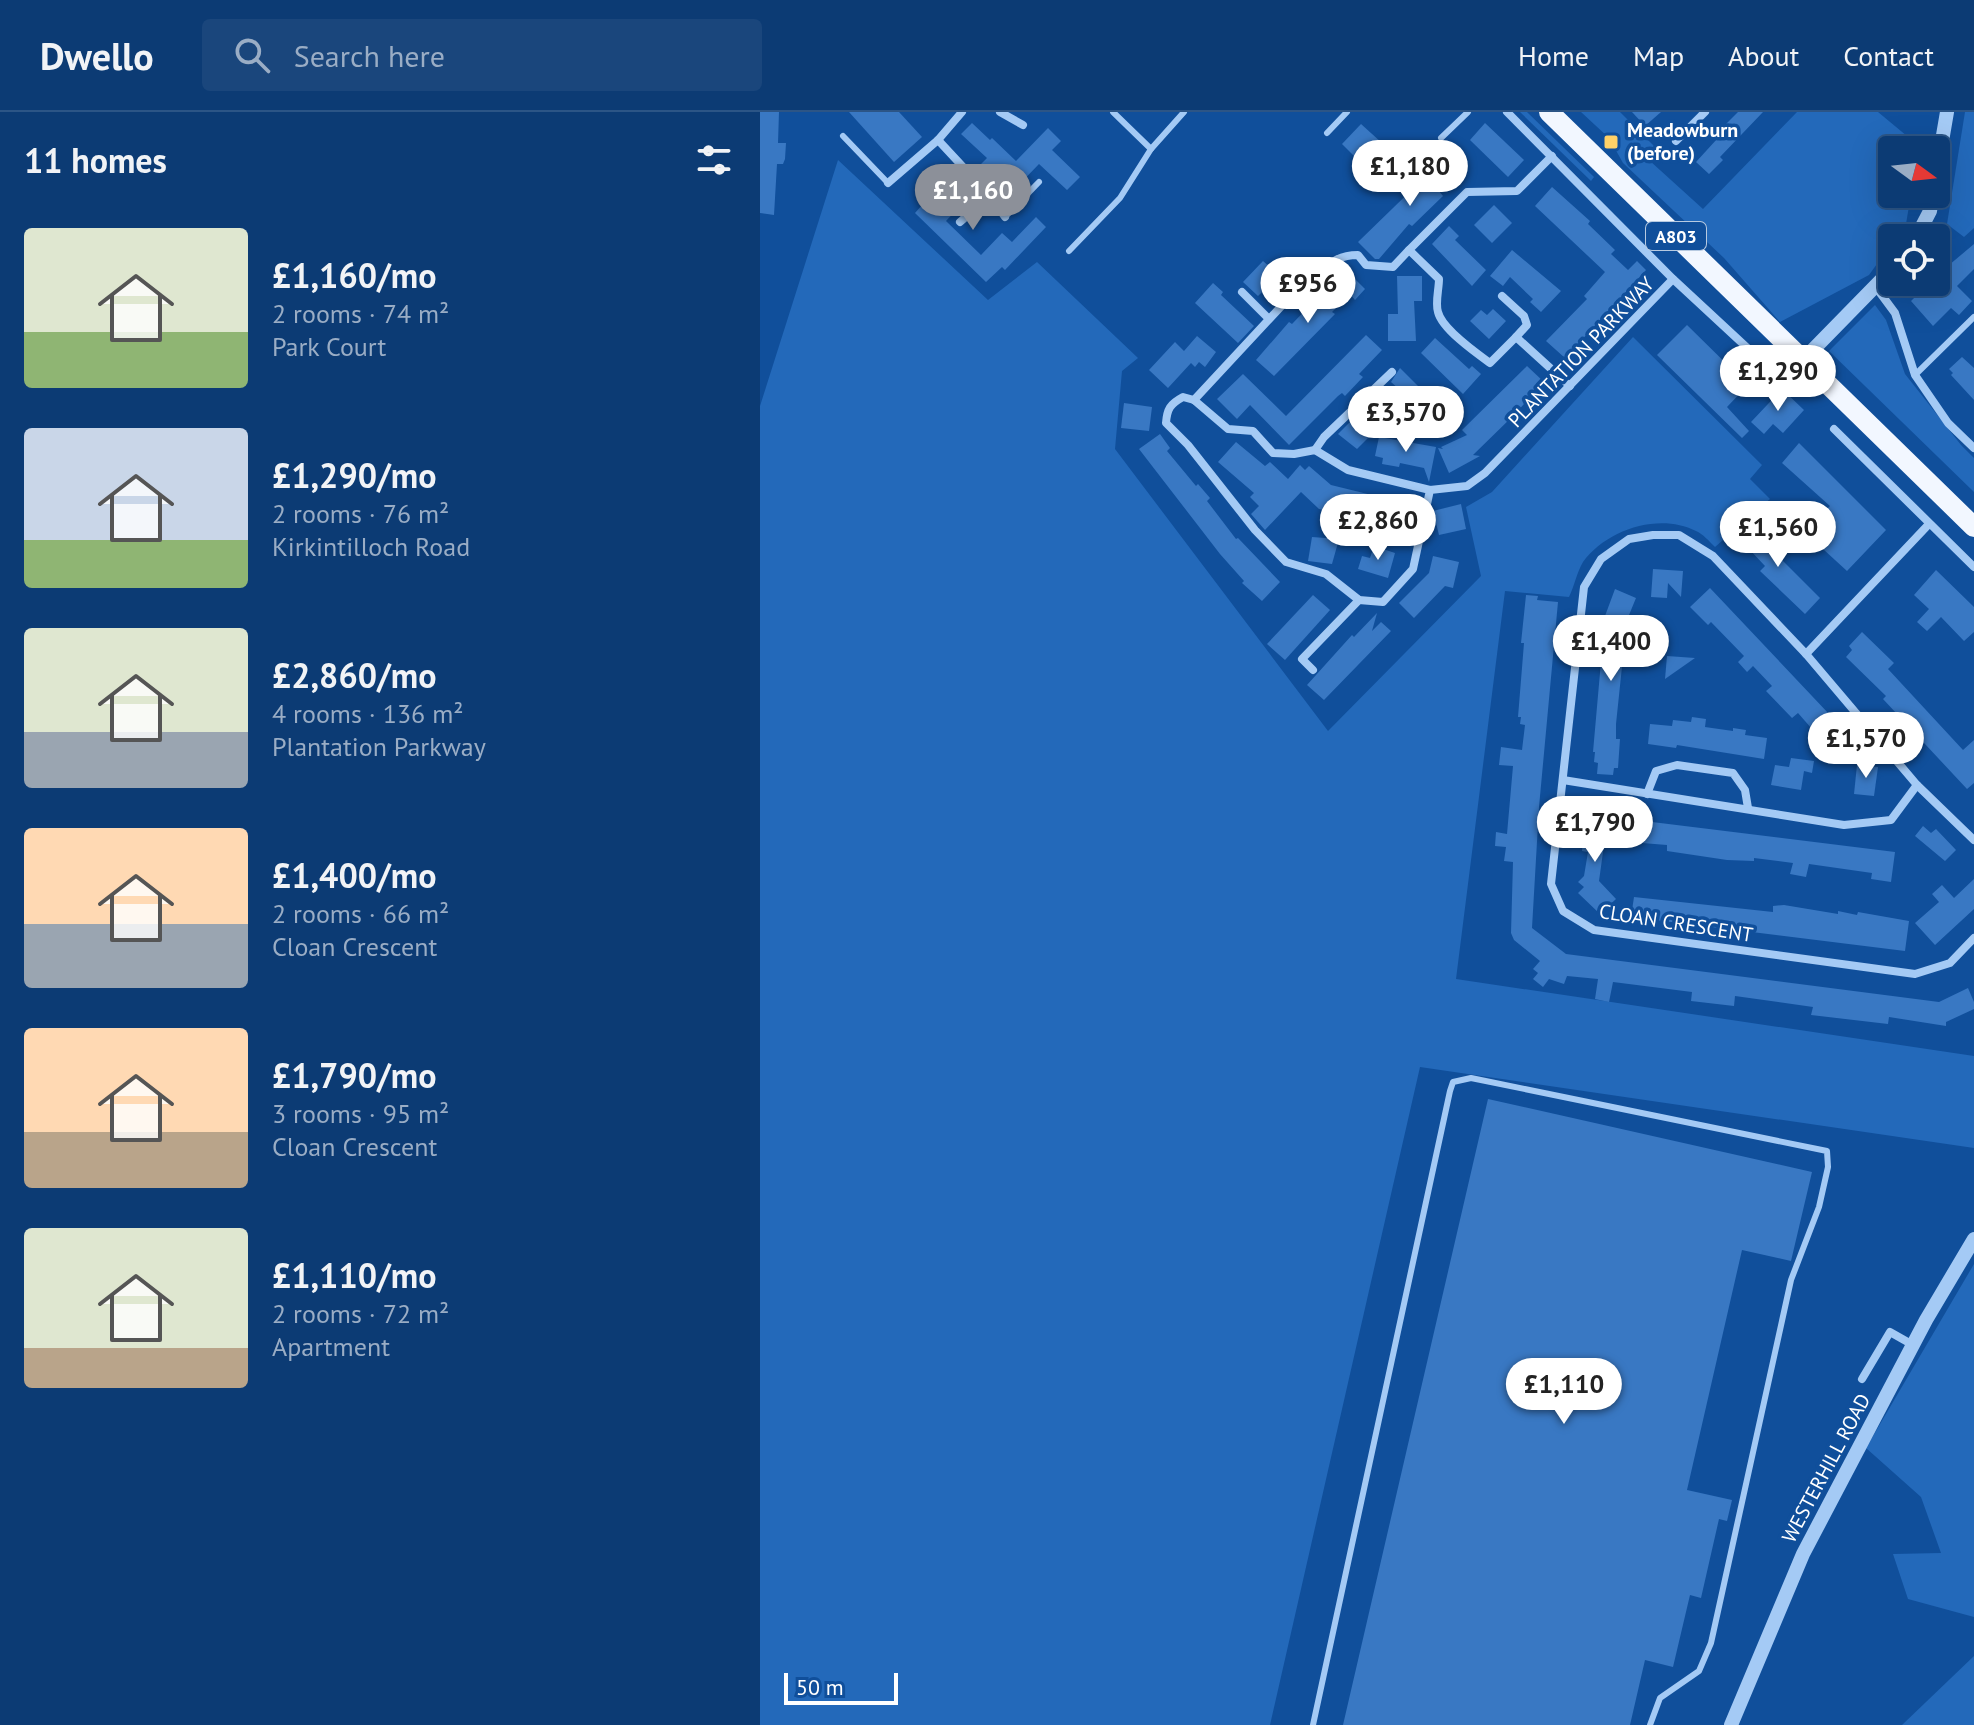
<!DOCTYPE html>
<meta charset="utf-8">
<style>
:root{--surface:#0c3b74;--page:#1a467c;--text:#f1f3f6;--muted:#9aadc5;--line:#2c5586;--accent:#8c9099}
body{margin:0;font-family:"PT Sans",sans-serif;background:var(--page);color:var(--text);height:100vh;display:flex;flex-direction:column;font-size:30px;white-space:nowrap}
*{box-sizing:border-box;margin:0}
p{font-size:26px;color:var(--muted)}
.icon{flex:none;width:44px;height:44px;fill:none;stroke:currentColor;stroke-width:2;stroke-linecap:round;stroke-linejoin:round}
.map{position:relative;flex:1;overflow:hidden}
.details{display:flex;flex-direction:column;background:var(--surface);width:760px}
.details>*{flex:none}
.needle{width:52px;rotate:105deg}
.controls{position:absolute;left:1118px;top:24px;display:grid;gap:16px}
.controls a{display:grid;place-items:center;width:72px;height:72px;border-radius:8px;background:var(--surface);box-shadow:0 8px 32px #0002,0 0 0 2px var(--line);font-size:40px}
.scale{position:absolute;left:24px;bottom:20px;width:114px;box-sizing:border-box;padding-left:8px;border:4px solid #fff;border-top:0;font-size:22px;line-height:28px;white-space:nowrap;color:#fff;-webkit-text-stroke:6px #104f9b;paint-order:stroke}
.price{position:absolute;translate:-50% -68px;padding:0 18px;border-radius:28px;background:#fff;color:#222;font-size:26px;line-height:52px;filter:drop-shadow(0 2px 4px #0008)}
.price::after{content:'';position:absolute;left:50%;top:48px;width:24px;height:18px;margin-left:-12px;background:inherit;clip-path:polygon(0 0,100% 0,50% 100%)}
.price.current{background:var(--accent);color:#fff}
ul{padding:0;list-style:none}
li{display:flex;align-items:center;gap:24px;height:200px;padding:0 24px}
li span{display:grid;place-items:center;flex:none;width:224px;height:160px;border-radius:8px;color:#555}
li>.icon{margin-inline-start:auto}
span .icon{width:96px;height:96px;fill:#fffc;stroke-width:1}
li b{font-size:34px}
h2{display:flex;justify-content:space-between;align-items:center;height:96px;padding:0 24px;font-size:34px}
header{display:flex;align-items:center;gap:48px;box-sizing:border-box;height:112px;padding:0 40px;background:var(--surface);border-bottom:2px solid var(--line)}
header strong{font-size:38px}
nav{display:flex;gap:44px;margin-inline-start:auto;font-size:28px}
.search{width:560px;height:72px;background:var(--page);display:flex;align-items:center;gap:20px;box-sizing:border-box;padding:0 28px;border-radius:8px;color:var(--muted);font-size:30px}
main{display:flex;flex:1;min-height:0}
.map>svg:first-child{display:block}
.green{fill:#2369ba}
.building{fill:#3978c3}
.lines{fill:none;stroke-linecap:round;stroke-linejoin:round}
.service{stroke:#a4caf5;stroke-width:6}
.minor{stroke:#a4caf5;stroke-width:8}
.tertiary{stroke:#a4caf5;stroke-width:14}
.primary{stroke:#f2f7ff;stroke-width:20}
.poi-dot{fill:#ffd168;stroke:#104f9b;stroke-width:3}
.labels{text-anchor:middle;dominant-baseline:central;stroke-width:7;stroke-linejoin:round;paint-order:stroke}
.shield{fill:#104f9b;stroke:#b7cae1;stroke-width:2}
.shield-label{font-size:18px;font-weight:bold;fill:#fff}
.poi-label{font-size:20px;font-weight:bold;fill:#fff;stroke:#104f9b;text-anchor:start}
.street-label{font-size:20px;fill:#fff;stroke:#104f9b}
</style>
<header>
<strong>Dwello</strong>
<div class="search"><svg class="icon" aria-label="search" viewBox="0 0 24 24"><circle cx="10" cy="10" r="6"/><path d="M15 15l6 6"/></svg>Search here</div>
<nav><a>Home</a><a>Map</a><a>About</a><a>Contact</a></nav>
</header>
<main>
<section class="details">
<h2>11 homes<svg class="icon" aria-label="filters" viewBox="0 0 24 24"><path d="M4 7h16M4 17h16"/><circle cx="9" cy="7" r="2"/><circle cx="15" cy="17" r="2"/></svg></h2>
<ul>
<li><span style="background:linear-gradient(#dfe7d0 65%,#8fb573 0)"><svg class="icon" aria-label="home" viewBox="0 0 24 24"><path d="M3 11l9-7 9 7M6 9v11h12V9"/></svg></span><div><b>£1,160/mo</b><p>2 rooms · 74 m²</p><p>Park Court</p></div></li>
<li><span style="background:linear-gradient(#c9d6e8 70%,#8fb573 0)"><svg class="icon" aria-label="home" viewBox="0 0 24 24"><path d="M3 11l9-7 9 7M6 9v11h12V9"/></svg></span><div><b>£1,290/mo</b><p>2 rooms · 76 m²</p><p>Kirkintilloch Road</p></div></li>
<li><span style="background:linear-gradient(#dfe7d0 65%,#9aa5b1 0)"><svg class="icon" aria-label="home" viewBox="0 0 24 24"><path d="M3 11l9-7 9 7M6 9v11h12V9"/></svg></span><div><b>£2,860/mo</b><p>4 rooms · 136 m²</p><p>Plantation Parkway</p></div></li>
<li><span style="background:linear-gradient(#ffd9b3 60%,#9aa5b1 0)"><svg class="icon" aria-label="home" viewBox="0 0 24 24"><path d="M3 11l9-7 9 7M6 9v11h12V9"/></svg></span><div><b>£1,400/mo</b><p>2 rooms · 66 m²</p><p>Cloan Crescent</p></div></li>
<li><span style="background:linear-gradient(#ffd9b3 65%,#b9a48a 0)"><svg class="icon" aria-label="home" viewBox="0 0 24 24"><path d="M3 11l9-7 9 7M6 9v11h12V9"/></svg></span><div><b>£1,790/mo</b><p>3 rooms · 95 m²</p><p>Cloan Crescent</p></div></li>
<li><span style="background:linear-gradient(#dfe7d0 75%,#b9a48a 0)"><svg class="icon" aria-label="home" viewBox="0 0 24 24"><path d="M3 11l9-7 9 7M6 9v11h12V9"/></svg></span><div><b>£1,110/mo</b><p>2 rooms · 72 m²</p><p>Apartment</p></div></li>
</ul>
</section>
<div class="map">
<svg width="1214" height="1613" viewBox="0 0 1214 1613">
<rect width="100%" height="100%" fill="#104f9b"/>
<g class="green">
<path d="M760,0H767L834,65L831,69Z"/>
<path d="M821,0H860L899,39L890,49L943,97L1037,0H1118L1159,34L1158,38H1132V82H1151L1146,112L1136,126H1132V131L1109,163L1020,210L964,146L863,51L849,26Z"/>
<path d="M1205,0H1214V116L1204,125L1187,112Z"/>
<path d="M78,48L228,188L277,150L378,246L362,259L355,337L568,619L721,464L706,395L732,380L873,225L1002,353L990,367L1010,387L955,435C949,429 943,422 936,419C899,400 846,418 823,450C817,460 814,475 809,485L745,479L696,867L1214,944V1036L660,955L510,1613H0V294Z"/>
<path d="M1115,193L1126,208L1145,262L1201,333L1214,346V380L1069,239Z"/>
<path d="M1214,1152V1505L1148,1487L1133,1442L1181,1441L1161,1385L1106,1336Z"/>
<path d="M1214,1544V1613H1142Z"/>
</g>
<g class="building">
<path d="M0,0H19L18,31H26L25,47L23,52H17L14,103L0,101Z"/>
<path d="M89,0H139L162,25L134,50Z"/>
<path d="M872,0H901L885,14Z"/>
<path d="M978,0H1003L960,45L963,48L949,62L936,50L957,27L954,24Z"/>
<path d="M212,11L230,28L232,26L256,49L288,16L301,29L292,38L320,65L307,78L279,52L250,82L230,62L225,68L215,58L227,46L201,22Z"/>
<path d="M725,11L764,48L748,65L710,28Z"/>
<path d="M601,12L622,31L602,52L582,32Z"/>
<path d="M685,41L701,57L679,79L683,84L652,114L649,112L619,147H615L598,130L668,62L666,60Z"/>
<path d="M194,57L206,68L196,79L198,81L192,87L200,94L186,109L221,143L242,121L252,130L276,105L286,115L245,158L242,155L226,170L155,101Z"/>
<path d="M792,75L830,109L828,112L855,138L851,142L868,158L877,149L886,158L805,246L786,229L827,187L824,184L845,160L775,94Z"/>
<path d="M734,93L752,111L732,131L714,113Z"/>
<path d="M689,114L699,124L695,128L726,158L712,174L672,132Z"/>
<path d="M1214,132V157L1197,174L1212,189L1199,203L1191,196L1173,214L1151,189L1161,179L1158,176L1164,170H1176V164Z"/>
<path d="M752,138L801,179L781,200L770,190L773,187L750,165L743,174L730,164Z"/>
<path d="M503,149L529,172L517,185L507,175L498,184L483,170Z"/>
<path d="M588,160L605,177L595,188L590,182L572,200L575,202L514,264L496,248L529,210L532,212L558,185L560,187Z"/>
<path d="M637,164H662V189H654L656,229H628V202H638Z"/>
<path d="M453,171L463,180L461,183L494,214L478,231L435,191Z"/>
<path d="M733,197L746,209L729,227L710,209L721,198L727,203Z"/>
<path d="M927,213L988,273L967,295L989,319L982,326L897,243Z"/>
<path d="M606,223L622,238L599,262L603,265L585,284L582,281L578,284L529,333L490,293L477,307L457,287L483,262L526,304Z"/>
<path d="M437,224L456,240L445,255L439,250L435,255L431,251L408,276L389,258L415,230L424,239Z"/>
<path d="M675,226L709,257L712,254L721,262L703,282L661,241Z"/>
<path d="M1202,245L1214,256V288L1191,263L1193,261L1189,257Z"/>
<path d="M767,254L784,270L755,302L713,343L720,344L689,361L678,336L683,337L681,335L707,323L702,318Z"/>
<path d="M640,256L666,282L647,302L632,287L640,278L631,270Z"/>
<path d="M1022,277L1044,298L1023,321L1013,312L1004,322L991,310Z"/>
<path d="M364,291L392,295L389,319L361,316Z"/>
<path d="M598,302L615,319L597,337L578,322Z"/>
<path d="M400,322L410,336L407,339L436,374L438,372L450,386L447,389L476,427L478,426L520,470L502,489L482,471L484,469L460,442L379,337Z"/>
<path d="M619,325L676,335L669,370L664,356L640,351L639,355L622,352L623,346L615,344Z"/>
<path d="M476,330L505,354L510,350L528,367L540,353L545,358L549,354L571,373L632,388L633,384L657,390L651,416L617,408L616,411L559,397L541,380L505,418L491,402L499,394L490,385L494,381L458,350Z"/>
<path d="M1039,331L1126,418L1087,459L1063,437L1065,435L1062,432L1068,425L1060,418L1071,406L1064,400L1070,394L1022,351Z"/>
<path d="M701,392L706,417L679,423L673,399Z"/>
<path d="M999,411L1016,428L1009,435L1060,486L1045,502L1000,459L1005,454L989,437L984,441L976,432Z"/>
<path d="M552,425L579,427L572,452L548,449Z"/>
<path d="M614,434L635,441L628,466L598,457L602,444L610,446Z"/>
<path d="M673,444L699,450L693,476L685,474L654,506L639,491L669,461Z"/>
<path d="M893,457L923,459L921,485L908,471L907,486L891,485Z"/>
<path d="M1176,458L1214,495V520L1204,529L1181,505L1167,519L1157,510L1169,497L1154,483Z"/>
<path d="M950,476L1086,620L1077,629L1081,633L1073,641L1038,601L1032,606L1006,579L1012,574L993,554L987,560L978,550L984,544L951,510L948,513L930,495Z"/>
<path d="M855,477L876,486L860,525L865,526L856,612V627H860L858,656H854L853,663L837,662L838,651L834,650L835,640H833L845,504Z"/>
<path d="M553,483L570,498L525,548L507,532Z"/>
<path d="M766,483L778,484L777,488L798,490L779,695L772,816L806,842L1179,890L1208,876L1214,890V897L1186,910V914L1129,905L1128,912L1051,903L1053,895L975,884L974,894L931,889L932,880L853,870L849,890L835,887L838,867L807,864L804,872L789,867L783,875L773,867L778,861L773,857L780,849L754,828L751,821L753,750L744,749L746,735L735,734L736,720L747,722L753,654L739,653L741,635L762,638L765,613L760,612L761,605H758L764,531H761Z"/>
<path d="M617,501L612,519L621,510L631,519L564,588L547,573L592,523L594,525Z"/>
<path d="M1102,520L1134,551L1128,557L1203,638L1214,628V671L1207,677L1123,587L1126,584L1086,545L1092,538L1089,534Z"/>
<path d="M907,544L935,546L905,567Z"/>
<path d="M932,605L946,607L945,615L973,619V616L986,618L985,623L1007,626L1004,647L917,633L916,636L888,632L890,612L912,614L913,608L931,610Z"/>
<path d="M1031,646L1054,649L1052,661L1044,659L1041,678L1011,673L1015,653L1029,655Z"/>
<path d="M1097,653L1118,655L1114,684L1094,682Z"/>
<path d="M831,702L848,704L839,769L856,787L840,802L818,781L824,775L818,770L824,764L828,740L822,739L825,710H830Z"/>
<path d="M884,709L1135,740L1131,770L1111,767L1112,761L1049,752L1046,765L1030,762L1033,751L994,746V749L967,748L907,739V733L882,731Z"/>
<path d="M1163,714L1171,721L1176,717L1196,738L1185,749L1155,724Z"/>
<path d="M1214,767V797L1175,833L1155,811L1179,790L1172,782L1182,773L1194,786Z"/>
<path d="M874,785L1013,800V794L1024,793L1078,802V799L1097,803L1098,800L1149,809L1145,839L871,805Z"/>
<path d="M728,987L1052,1060L1031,1149L982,1138L927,1378L972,1388L967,1409L959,1407L941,1486L930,1483L913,1555L885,1548L870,1613H583Z"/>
</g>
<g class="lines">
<g class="service">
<path d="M353,0L391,37"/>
<path d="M567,21L587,0"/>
<path d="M83,24L128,71"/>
<path d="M681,26L708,0"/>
<path d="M245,105L279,70"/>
<path d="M309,139L360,86L391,37L424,0"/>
<path d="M1155,263L1214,205"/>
<path d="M553,1613L690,979L693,970L711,966L1067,1039L1068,1055L1059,1095L1031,1168L951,1531L939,1559L900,1586L890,1613"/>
</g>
<g class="minor">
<path d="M240,0L263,13"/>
<path d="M747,0L913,167L1022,268"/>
<path d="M178,28L230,84L245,105"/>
<path d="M916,29L945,0"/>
<path d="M792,44L757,79L707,80L649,138L679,167C679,177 675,191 678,200C682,217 716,241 730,251L756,225L810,274"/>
<path d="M128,71L178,28L202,0"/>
<path d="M200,110L230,84"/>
<path d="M1115,174L1135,201L1155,263L1188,311L1214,336"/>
<path d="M482,180L508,206"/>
<path d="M742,184L764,204L767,213L756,225"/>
<path d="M434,288L542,172C567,161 568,143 598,143L606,153L633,155L649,138"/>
<path d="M1074,317L1214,455"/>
<path d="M555,338L564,325L632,260"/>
<path d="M670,378L653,457L623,490L599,488L566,462L526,450L495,418L428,333L406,311C407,297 410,292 423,285L434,288L468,317L493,319L513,341L534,342L555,338L588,358L670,378L707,374L725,361L913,167"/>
<path d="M1046,542L1169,412"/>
<path d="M553,558L542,547L599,488"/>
<path d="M803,668L1084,713L1131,708L1157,673"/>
<path d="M887,682L896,659L917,653L973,661L985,678L988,696"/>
<path d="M1214,728L1157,673L1046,542L953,444L919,423H893L869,427L841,447L824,475L791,772L803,799L834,818L1155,862L1190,851L1214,826"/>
<path d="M1102,1267L1130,1220L1153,1233"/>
</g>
<g class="tertiary">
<path d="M1176,64L1187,0"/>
<path d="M1156,126L1170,99L1173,82"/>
<path d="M1042,249L1132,157"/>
<path d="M971,1613L1043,1442L1166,1208L1214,1127"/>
</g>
<path class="primary" d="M789,0L1214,415"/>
</g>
<rect class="poi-dot" x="843" y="22" width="16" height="16" rx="4"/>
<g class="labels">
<rect class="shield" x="886" y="110" width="60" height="28" rx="6"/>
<g class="shield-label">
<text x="916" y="124">A803</text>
</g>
<g class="poi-label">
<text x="867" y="18">Meadowburn<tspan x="867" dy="23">(before)</tspan></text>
</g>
<g class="street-label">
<text transform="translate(821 240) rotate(-46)">PLANTATION PARKWAY</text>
<text transform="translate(916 811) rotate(9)">CLOAN CRESCENT</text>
<text transform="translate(1066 1356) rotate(-62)">WESTERHILL ROAD</text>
</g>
</g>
</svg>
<div class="controls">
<a><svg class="needle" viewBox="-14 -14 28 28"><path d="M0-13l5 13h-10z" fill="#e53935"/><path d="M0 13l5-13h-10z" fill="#9aadc5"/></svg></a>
<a><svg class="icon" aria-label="locate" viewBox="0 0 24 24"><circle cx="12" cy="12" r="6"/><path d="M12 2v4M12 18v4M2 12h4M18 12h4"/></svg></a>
</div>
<div class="scale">50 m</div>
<b class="price" style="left:650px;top:96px">£1,180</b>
<b class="price current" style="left:213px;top:120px">£1,160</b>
<b class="price" style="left:548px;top:213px">£956</b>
<b class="price" style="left:1018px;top:301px">£1,290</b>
<b class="price" style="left:646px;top:342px">£3,570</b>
<b class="price" style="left:618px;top:450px">£2,860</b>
<b class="price" style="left:1018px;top:457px">£1,560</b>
<b class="price" style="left:851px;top:571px">£1,400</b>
<b class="price" style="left:1106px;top:668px">£1,570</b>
<b class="price" style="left:835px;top:752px">£1,790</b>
<b class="price" style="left:804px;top:1314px">£1,110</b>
</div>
</main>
